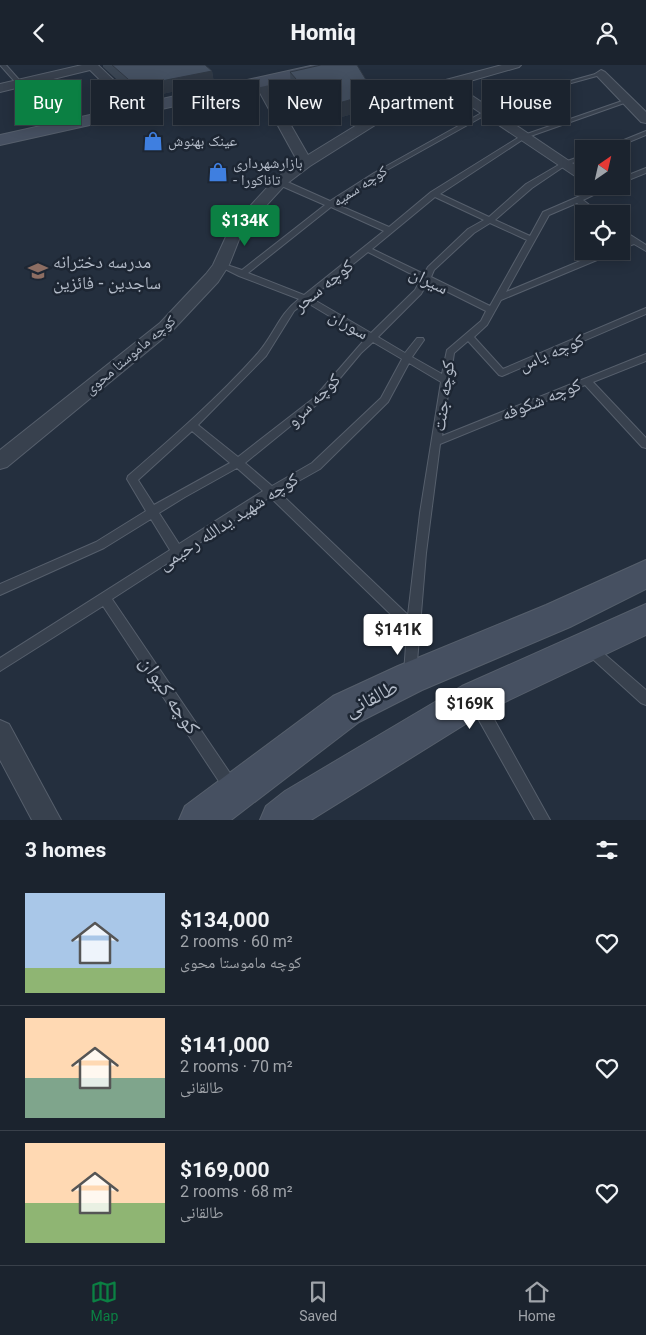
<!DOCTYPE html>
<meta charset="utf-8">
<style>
:root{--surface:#1b232e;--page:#282f3a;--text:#f1f3f6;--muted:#a0a4aa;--line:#39404a;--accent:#0b8043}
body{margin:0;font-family:Roboto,"Noto Naskh Arabic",sans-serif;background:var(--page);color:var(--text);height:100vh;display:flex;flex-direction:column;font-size:19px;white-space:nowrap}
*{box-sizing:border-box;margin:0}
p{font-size:16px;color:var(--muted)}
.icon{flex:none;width:28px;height:28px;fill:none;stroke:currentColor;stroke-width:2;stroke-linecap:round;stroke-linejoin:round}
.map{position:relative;height:755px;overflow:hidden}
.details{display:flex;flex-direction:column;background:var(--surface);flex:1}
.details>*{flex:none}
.hud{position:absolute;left:15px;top:15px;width:616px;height:45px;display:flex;gap:10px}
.needle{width:32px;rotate:34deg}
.fabs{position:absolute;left:575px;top:75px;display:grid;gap:10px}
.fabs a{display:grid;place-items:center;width:55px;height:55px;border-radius:0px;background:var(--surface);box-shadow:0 2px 12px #0003,0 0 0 1px var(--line);font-size:25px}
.price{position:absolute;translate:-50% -42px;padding:0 11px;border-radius:5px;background:#fff;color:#222;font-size:16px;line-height:32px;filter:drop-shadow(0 1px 2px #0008)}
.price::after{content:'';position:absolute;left:50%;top:30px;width:15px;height:11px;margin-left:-8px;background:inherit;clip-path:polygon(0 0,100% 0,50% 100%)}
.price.selected{background:var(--accent);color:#fff}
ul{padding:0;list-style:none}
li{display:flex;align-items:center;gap:15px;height:125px;padding:0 25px}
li+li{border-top:1px solid var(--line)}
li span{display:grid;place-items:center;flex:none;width:140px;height:100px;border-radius:0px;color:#555}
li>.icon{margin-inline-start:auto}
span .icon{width:60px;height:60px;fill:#fffc;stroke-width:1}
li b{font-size:21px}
h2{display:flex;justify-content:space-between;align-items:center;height:60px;padding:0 25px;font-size:21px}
.pill{padding:0 18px;border-radius:0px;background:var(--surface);box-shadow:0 2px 12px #0003,0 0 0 1px var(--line);font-size:18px;line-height:45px}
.pill.selected{background:var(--accent);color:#fff}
header{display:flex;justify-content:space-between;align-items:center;height:65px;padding:0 25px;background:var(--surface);font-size:22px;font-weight:800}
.dock{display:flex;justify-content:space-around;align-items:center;height:70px;border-top:1px solid var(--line);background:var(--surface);font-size:14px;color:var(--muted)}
.dock a{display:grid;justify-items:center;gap:2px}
.dock .selected{color:var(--accent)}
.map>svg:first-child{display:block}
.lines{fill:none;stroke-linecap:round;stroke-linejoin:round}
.service-casing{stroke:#565f6c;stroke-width:2}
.minor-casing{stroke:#565f6c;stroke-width:2}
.secondary-casing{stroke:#565f6c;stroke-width:2}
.service{fill:#38414e;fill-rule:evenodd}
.minor{fill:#38414e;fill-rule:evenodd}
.secondary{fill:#465061;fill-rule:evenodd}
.wall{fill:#3b4654}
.shaded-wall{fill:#303945}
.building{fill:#455162;stroke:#303945}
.labels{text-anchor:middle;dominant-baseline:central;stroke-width:5;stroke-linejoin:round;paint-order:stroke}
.far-poi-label{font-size:15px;fill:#b4bcc9;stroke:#1d2633;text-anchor:start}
.far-street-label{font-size:15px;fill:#b4bcc9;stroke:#1d2633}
.poi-label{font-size:18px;fill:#b4bcc9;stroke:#1d2633;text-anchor:start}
.street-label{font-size:18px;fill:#b4bcc9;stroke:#1d2633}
.near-street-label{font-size:21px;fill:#b4bcc9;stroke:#1d2633}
</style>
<header><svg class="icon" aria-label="back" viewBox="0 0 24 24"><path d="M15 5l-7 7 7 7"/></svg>Homiq<svg class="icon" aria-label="person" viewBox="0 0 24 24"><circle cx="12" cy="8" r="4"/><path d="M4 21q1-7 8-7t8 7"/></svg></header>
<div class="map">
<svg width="646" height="755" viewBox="0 0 646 755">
<rect width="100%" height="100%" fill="#242f3e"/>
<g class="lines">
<defs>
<g id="service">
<path d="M0,0H6L21,17V19H17Z"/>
<path d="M599,8L604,9L481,43L476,42Z"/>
<path d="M625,35L630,36L525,73L440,129L489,152L526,119L562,98L584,90V94L566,100L532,123L495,155L530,171L543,147L603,121H612L583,135L601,149H592L577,138L549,150L506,227L604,186H615L614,188L501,235L487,260L474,272L503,304L646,243V249L502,311L499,310L468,276L454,288L442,371L646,289V296L593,317L646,373V383L642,382L585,320L440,379L426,488L416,609L414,613L410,615L406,613L404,609L407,565L270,432L184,488L182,491L177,492L112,534L236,717L238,722L236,727L231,729L226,727L103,541L0,606V593L170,485L151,454L104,483L0,530V519L96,477L146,446L127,414L128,411C173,372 219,332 258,288C274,270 279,249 299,234L239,211L217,200L221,198L242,205L325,140L277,119V115H283L330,136L374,108L485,46H489V48L378,110L336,139L389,162L431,127L521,71ZM435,132L484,155L468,164L428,202L424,209L372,184ZM331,142L384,166L304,230L248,208ZM490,158L527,175L490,241L431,212L434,205L474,168ZM368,187L421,214L415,225L371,268L311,233ZM428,217L486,246L481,256L447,285L442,309L412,292L424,275L423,273H417L405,288L378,272L421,229ZM306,237L366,273L314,333L238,392L198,360L266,291L294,246ZM373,277L402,294L381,333L312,398L272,421L245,398L320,337L361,288ZM409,298L441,317L420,448L408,550L279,427L320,404L388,337ZM192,366L230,398L154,440L138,415ZM237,403L263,426L179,479L159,448L185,432Z"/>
<path d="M646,66V70L612,84H602Z"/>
<path d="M646,103V108L621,118V113Z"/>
<path d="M621,164L646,180V186L634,179L621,184V179L629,176L621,170Z"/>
<path d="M590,578L594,580L646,625V640L641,638L586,588L584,584L586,580Z"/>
<path d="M476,630L481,631L550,755H535L471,641L470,636L471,631Z"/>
</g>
<g id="minor">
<path d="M82,0H98L142,42L144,45L142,48H134L90,5L0,27V19Z"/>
<path d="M502,0H521L519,2L456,20L584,106V117L445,24L399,45L310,101L285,120L242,167L229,200L218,217L172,266L7,402L0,404V385L160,258L206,209L213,200L230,163L275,114L298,97L254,17L256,14L260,13L266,17L308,90L391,39L442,16Z"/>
<path d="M601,5L605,7L646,47V58L641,57L597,11L595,9Z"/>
<path d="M589,121H605L608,125L601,129L596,128Z"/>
<path d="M0,655L9,659L61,755H32L0,695Z"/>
</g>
<g id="secondary">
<path d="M315,0H345L337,5L0,80V70Z"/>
<path d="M646,495V524L570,562L422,625L359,657L231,755H179L185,741L333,631L398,601L546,540Z"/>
<path d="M646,539V570L488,645L311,755H260L266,741L285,726L462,621Z"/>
</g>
</defs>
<use href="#service" class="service-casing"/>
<use href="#minor" class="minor-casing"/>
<use href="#secondary" class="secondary-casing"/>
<use href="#service" class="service"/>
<use href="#minor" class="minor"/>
<use href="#secondary" class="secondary"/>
</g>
<g class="wall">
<path d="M103,0H205L212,6L214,18L138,34L103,2Z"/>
<path d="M290,7L373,43L321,58L291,22Z"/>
</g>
<g class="shaded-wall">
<path d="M212,6L214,18L138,34L136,21Z"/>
<path d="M374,28L373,43L321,58V43Z"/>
</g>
<g class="building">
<path d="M112,0H205L212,6L136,21Z"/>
<path d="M321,0H357L374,28L321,43L290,7Z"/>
</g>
<defs>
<symbol id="shop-bare" viewBox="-9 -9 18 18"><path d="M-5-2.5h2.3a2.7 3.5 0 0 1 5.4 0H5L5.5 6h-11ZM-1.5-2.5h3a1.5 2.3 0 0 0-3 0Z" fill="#3f7fe0" stroke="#1d2633" stroke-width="2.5" paint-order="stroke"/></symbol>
<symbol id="school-bare" viewBox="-9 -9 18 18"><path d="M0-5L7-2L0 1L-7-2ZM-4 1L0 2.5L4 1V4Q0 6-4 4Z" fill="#8d6e63" stroke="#1d2633" stroke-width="2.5" paint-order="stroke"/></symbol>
</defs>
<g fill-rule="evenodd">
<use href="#shop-bare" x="139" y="62" width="28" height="28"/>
<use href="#shop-bare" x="204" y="93" width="28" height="28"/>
<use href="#school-bare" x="24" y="192" width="28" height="28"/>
</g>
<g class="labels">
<g class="far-poi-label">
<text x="168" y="76">عینک بهنوش</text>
<text x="233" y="98">بازارشهرداری<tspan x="233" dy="17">- تاناکورا</tspan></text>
</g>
<g class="far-street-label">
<text transform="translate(360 121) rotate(-33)">کوچه سمیه</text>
<text transform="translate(130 290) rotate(-40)">کوچه ماموستا محوی</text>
</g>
<g class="poi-label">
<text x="53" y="196">مدرسه دخترانه<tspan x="53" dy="21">ساجدین - فائزین</tspan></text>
</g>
<g class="street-label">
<text transform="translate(429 215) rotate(26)">سیران</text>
<text transform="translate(323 220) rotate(-39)">کوچه سحر</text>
<text transform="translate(349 259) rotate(30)">سوران</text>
<text transform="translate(551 287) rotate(-23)">کوچه یاس</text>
<text transform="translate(443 331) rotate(-82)">کوچه جنت</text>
<text transform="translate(541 334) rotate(-22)">کوچه شکوفه</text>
<text transform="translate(313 335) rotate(-45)">کوچه سرو</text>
<text transform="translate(228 456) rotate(-33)">کوچه شهید یدالله رحیمی</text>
</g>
<g class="near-street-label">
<text transform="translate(170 630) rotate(56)">کوچه کیوان</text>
<text transform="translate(371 633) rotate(-27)">طالقانی</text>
</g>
</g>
</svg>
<div class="fabs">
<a><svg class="needle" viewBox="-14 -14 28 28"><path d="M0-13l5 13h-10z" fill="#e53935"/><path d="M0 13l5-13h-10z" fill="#a0a4aa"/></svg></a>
<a><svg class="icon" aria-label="locate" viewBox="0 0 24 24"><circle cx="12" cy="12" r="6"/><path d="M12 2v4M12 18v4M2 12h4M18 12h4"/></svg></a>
</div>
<b class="price selected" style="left:245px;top:182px">$134K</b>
<b class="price" style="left:398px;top:591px">$141K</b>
<b class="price" style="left:470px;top:665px">$169K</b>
<div class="hud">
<a class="pill selected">Buy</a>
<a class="pill">Rent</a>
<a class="pill">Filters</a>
<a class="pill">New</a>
<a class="pill">Apartment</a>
<a class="pill">House</a>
</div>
</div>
<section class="details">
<h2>3 homes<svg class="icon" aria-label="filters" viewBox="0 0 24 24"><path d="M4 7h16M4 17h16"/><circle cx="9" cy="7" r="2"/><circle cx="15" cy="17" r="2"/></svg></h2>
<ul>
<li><span style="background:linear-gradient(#a9c7e8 75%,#8fb573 0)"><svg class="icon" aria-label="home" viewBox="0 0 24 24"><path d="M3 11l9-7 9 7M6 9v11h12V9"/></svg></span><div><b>$134,000</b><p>2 rooms · 60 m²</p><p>کوچه ماموستا محوی</p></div><svg class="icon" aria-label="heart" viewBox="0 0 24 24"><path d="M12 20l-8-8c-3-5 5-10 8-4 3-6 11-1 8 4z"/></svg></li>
<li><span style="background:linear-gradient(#ffd9b3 60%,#7fa58c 0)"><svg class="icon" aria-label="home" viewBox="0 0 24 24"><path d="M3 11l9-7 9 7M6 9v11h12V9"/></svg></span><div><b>$141,000</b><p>2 rooms · 70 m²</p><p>طالقانی</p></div><svg class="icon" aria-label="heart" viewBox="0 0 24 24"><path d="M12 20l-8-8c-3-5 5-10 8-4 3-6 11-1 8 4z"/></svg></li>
<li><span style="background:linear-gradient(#ffd9b3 60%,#8fb573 0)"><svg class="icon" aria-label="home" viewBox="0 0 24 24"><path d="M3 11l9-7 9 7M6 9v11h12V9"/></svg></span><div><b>$169,000</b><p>2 rooms · 68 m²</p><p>طالقانی</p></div><svg class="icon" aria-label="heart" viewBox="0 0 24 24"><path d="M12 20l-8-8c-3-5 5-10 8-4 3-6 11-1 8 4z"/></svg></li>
</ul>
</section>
<nav class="dock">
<a class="selected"><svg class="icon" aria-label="map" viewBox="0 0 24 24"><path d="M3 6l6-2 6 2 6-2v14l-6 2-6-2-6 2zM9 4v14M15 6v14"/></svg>Map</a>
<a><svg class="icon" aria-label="saved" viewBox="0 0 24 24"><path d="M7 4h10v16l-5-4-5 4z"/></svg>Saved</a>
<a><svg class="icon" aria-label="home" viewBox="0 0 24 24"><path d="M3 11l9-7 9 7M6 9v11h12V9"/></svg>Home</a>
</nav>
